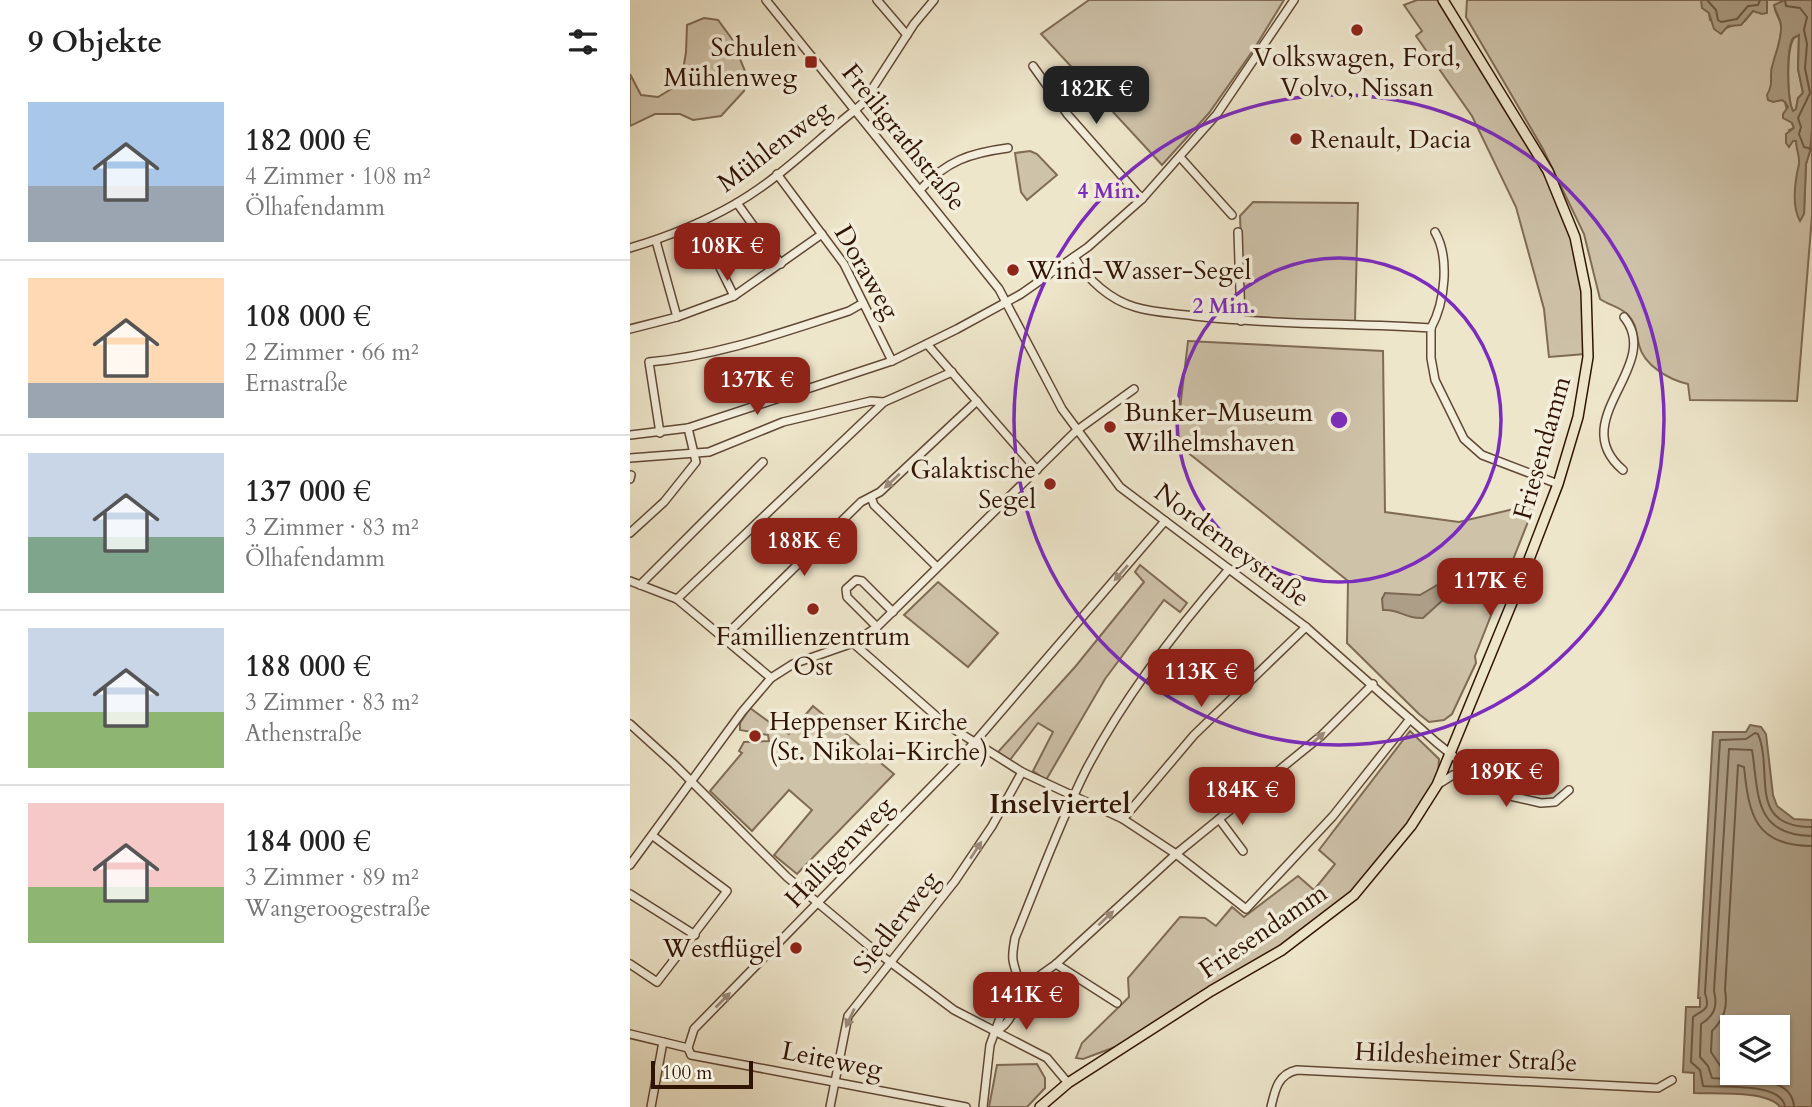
<!DOCTYPE html>
<html lang="de">
<meta charset="utf-8">
<style>
:root{--surface:#fff;--page:#f6f6f6;--text:#222;--muted:#767676;--line:#e0e0e0;--accent:#8f2418}
body{margin:0;font-family:Cardo,serif;background:var(--page);color:var(--text);height:100vh;display:flex;flex-direction:column;font-size:26px;white-space:nowrap}
*{box-sizing:border-box;margin:0}
p{font-size:23px;color:var(--muted)}
.icon{flex:none;width:38px;height:38px;fill:none;stroke:currentColor;stroke-width:2;stroke-linecap:round;stroke-linejoin:round}
.map{position:relative;flex:1;overflow:hidden}
.sheet{display:flex;flex-direction:column;background:var(--surface);width:630px}
.sheet>*{flex:none}
.tools{position:absolute;left:1090px;top:1015px;display:grid;gap:14px}
.tools a{display:grid;place-items:center;width:70px;height:70px;border-radius:0px;background:var(--surface);box-shadow:0 2px 5px #0004;font-size:35px}
.scale{position:absolute;left:21px;bottom:18px;width:102px;box-sizing:border-box;padding-left:7px;border:4px solid #301403;border-top:0;font-size:19px;line-height:24px;white-space:nowrap;color:#301403;-webkit-text-stroke:5px #f4efdd;paint-order:stroke}
.price{position:absolute;translate:-50% -60px;padding:0 16px;border-radius:14px;background:var(--accent);color:#fff;font-size:23px;line-height:46px;filter:drop-shadow(0 2px 4px #0008)}
.price::after{content:'';position:absolute;left:50%;top:42px;width:21px;height:16px;margin-left:-10px;background:inherit;clip-path:polygon(0 0,100% 0,50% 100%)}
.price.active{background:#222;color:#fff}
ul{padding:0;list-style:none}
li{display:flex;align-items:center;gap:21px;height:175px;padding:0 28px}
li+li{border-top:2px solid var(--line)}
li span{display:grid;place-items:center;flex:none;width:196px;height:140px;border-radius:0px;color:#555}
li>.icon{margin-inline-start:auto}
span .icon{width:84px;height:84px;fill:#fffc;stroke-width:1}
li b{font-size:30px}
h2{display:flex;justify-content:space-between;align-items:center;height:84px;padding:0 28px;font-size:30px}
main{display:flex;flex:1;min-height:0}
.map>svg:first-child{display:block}
.green{fill:#cec2a9;stroke:#7f6b56;stroke-width:2}
.water{fill:#ad9f87;stroke:#7b6752;stroke-width:2;fill-rule:evenodd}
.lines{fill:none;stroke-linecap:round;stroke-linejoin:round}
.shore{stroke:#6e5a45;stroke-width:2}
.minor-casing{stroke:#604835;stroke-width:10}
.major-casing{stroke:#301403;stroke-width:12}
.minor{stroke:#f4efdd;stroke-width:7}
.major{stroke:#eee6cb;stroke-width:9}
.oneway{fill:#9c8c7b}
.ring{fill:none;stroke:#7b2cbf;stroke-width:3.5}
.poi-dot{fill:#8f2418;stroke:#f4efdd;stroke-width:2.5}
.labels{text-anchor:middle;dominant-baseline:central;stroke-width:7;stroke-linejoin:round;paint-order:stroke}
.poi-label{font-size:26px;fill:#301403;stroke:#f4efdd;text-anchor:start}
.street-label{font-size:26px;fill:#301403;stroke:#f4efdd}
.neighbourhood-label{font-size:28px;font-weight:bold;fill:#301403;stroke:#f4efdd}
.centre{fill:#7b2cbf;stroke:#f4efdd;stroke-width:3.5}
.ring-label{font-size:21px;text-anchor:middle;font-weight:bold;fill:#7b2cbf;stroke:#f4efdd;stroke-width:7;stroke-linejoin:round;paint-order:stroke}
</style>
<main>
<section class="sheet">
<h2>9 Objekte<svg class="icon" aria-label="filters" viewBox="0 0 24 24"><path d="M4 7h16M4 17h16"/><circle cx="9" cy="7" r="2"/><circle cx="15" cy="17" r="2"/></svg></h2>
<ul>
<li><span style="background:linear-gradient(#a9c7e8 60%,#9aa5b1 0)"><svg class="icon" aria-label="home" viewBox="0 0 24 24"><path d="M3 11l9-7 9 7M6 9v11h12V9"/></svg></span><div><b>182 000 €</b><p>4 Zimmer · 108 m²</p><p>Ölhafendamm</p></div></li>
<li><span style="background:linear-gradient(#ffd9b3 75%,#9aa5b1 0)"><svg class="icon" aria-label="home" viewBox="0 0 24 24"><path d="M3 11l9-7 9 7M6 9v11h12V9"/></svg></span><div><b>108 000 €</b><p>2 Zimmer · 66 m²</p><p>Ernastraße</p></div></li>
<li><span style="background:linear-gradient(#c9d6e8 60%,#7fa58c 0)"><svg class="icon" aria-label="home" viewBox="0 0 24 24"><path d="M3 11l9-7 9 7M6 9v11h12V9"/></svg></span><div><b>137 000 €</b><p>3 Zimmer · 83 m²</p><p>Ölhafendamm</p></div></li>
<li><span style="background:linear-gradient(#c9d6e8 60%,#8fb573 0)"><svg class="icon" aria-label="home" viewBox="0 0 24 24"><path d="M3 11l9-7 9 7M6 9v11h12V9"/></svg></span><div><b>188 000 €</b><p>3 Zimmer · 83 m²</p><p>Athenstraße</p></div></li>
<li><span style="background:linear-gradient(#f6c9c9 60%,#8fb573 0)"><svg class="icon" aria-label="home" viewBox="0 0 24 24"><path d="M3 11l9-7 9 7M6 9v11h12V9"/></svg></span><div><b>184 000 €</b><p>3 Zimmer · 89 m²</p><p>Wangeroogestraße</p></div></li>
</ul>
</section>
<div class="map">
<svg width="1182" height="1107" viewBox="0 0 1182 1107">
<rect width="100%" height="100%" fill="#eee6cb"/>
<filter id="stains"><feTurbulence type="fractalNoise" baseFrequency=".00286" numOctaves="4"/><feColorMatrix values="0 0 0 0 .2 0 0 0 0 .09 0 0 0 0 .02 0 0 0 .5 -.17"/></filter>
<radialGradient id="worn" r=".72"><stop offset=".6" stop-color="#630" stop-opacity="0"/><stop offset="1" stop-color="#630" stop-opacity=".3"/></radialGradient>
<g class="green">
<path d="M459,0H654L624,49L579,113L532,165L411,34Z"/>
<path d="M787,0H809L915,172L942,238L953,291L955,354L919,357L914,309L886,207L842,116L786,36L792,31L774,5Z"/>
<path d="M837,0H1071L1079,13L1080,20L1094,29L1115,21L1123,11L1136,4L1137,0H1164L1154,2L1145,10C1147,15 1150,20 1151,25C1154,50 1126,84 1155,102L1157,111L1164,128L1159,130L1163,141H1166L1170,161L1174,214L1176,164L1180,151L1182,129V216L1167,401L1060,400L1058,384C1040,380 1014,366 1009,345C1006,334 1007,324 998,315C991,307 978,305 970,299L954,234L913,149L836,17Z"/>
<path d="M74,18L88,20L102,39L117,76L114,91L91,116L63,120L50,114H25L0,126V74L11,95L28,97L51,83L56,52L57,25Z"/>
<path d="M1169,35L1168,69L1173,93L1168,98L1166,109L1163,112C1157,98 1156,50 1164,38Z"/>
<path d="M400,151L407,154L427,175L397,200L391,192L385,153Z"/>
<path d="M623,202L728,203L725,322L614,320L610,216Z"/>
<path d="M558,341L753,351L755,512L829,522L905,504L845,656L846,663L822,714L814,720L799,722L789,714L717,643L718,581L546,443Z"/>
<path d="M510,565L557,603L550,612L534,600L475,679L416,780L403,771L423,732L408,723L380,760L368,752L445,667L514,582L505,572Z"/>
<path d="M308,582L368,633L338,667L274,615Z"/>
<path d="M183,706L264,774L167,874L144,855L182,810L159,790L122,831L80,791L112,753L109,751L114,742L139,741L138,735L110,730V723L120,708L146,727L159,734Z"/>
<path d="M780,731L809,759L808,775L780,826L724,893L651,949L485,1047L453,1059L446,1058L452,1043L499,997L498,978L550,917L575,918L586,926L602,907L614,917L668,876L684,890L705,864L689,850Z"/>
<path d="M407,1064L415,1078V1088L397,1107H359L367,1065Z"/>
</g>
<g class="water">
<path d="M1071,0H1137V13L1132,14L1123,11L1111,25L1098,26L1091,34L1084,29L1079,13L1072,8Z"/>
<path d="M1155,0H1182V129L1180,151L1176,164L1174,214L1170,221C1161,205 1165,181 1169,164C1170,158 1166,148 1166,141H1163L1159,147L1156,143V134L1164,128L1162,123L1153,118V114L1158,107L1155,102L1152,100L1143,102L1138,100L1137,95C1145,81 1138,76 1143,63C1146,52 1152,38 1151,26C1151,19 1145,12 1144,5ZM1169,35L1168,69L1173,93L1168,98L1166,109L1163,111C1157,99 1156,50 1163,38Z"/>
<path d="M809,584L814,599L793,618C773,619 772,609 753,610L752,599L755,593L790,595Z"/>
<path d="M1120,725L1131,727L1136,734L1143,795L1147,806L1164,819L1182,820V1107H1150C1138,1090 1085,1094 1064,1093V1073L1053,1072L1056,1007H1070V998H1068L1083,732H1116ZM1102,1027H1148V1073H1102Z"/>
</g>
<g class="lines">
<g class="shore">
<path d="M1077,0L1086,10L1088,20L1091,22L1107,19L1118,6L1128,5L1130,0"/>
<path d="M1155,0L1156,6L1170,8L1177,17L1174,30L1177,44L1175,68L1180,93L1168,118L1171,127L1169,134L1174,147L1182,149"/>
<path d="M1102,1068L1091,1067L1081,1052L1082,1031C1094,1019 1098,1007 1095,990L1108,765L1114,767C1119,815 1125,846 1182,846"/>
<path d="M1155,1107C1152,1082 1093,1088 1073,1086L1070,1070L1061,1062L1063,1017C1073,1009 1081,1011 1075,993L1090,740L1116,739L1125,733L1128,734C1144,772 1116,827 1182,827"/>
<path d="M1164,1107C1162,1072 1106,1081 1082,1078L1078,1066L1070,1057L1071,1024C1084,1016 1088,1007 1084,991L1099,749L1122,750C1129,794 1123,835 1182,836"/>
</g>
<defs>
<g id="minor">
<path d="M136,0L369,289L432,409L490,487L676,627L807,743L857,783L880,796L911,803L925,802L939,790"/>
<path d="M247,0L277,35"/>
<path d="M403,66L438,115L512,199"/>
<path d="M550,157L602,215"/>
<path d="M147,174L214,264L262,361"/>
<path d="M290,190C316,161 340,153 378,148"/>
<path d="M107,203L151,264"/>
<path d="M68,223L104,296"/>
<path d="M608,232L611,321"/>
<path d="M26,241L47,317"/>
<path d="M0,248C37,237 72,223 105,204C149,179 186,141 225,110L233,103L284,24L304,0"/>
<path d="M444,257C458,280 480,300 505,307C524,313 545,313 564,316C643,325 722,323 801,328V358L805,380L834,439L852,455L928,484"/>
<path d="M801,328C815,302 820,258 805,232"/>
<path d="M0,329L47,317L104,296L192,234"/>
<path d="M297,344L407,470"/>
<path d="M30,433L19,362C88,356 154,332 219,311L233,303"/>
<path d="M0,435L58,428L262,361L327,329L391,294L458,247L512,199L587,114L664,0"/>
<path d="M0,458L79,452L153,422L241,401L254,402"/>
<path d="M993,470C934,420 1034,366 994,317"/>
<path d="M0,479L1,475"/>
<path d="M241,497L244,505L307,567"/>
<path d="M0,533L34,502L66,462L58,428"/>
<path d="M0,581L47,599L141,678"/>
<path d="M10,585L133,462"/>
<path d="M47,599L254,402L322,372"/>
<path d="M247,627L217,597L216,589L226,580L232,581L263,612"/>
<path d="M93,638L231,502L250,492L347,401"/>
<path d="M223,643L314,723L392,772L493,819L546,854L616,909L703,816L780,719"/>
<path d="M0,724L44,764L157,877L244,950L324,1010L417,1058L438,1083"/>
<path d="M807,785L823,775L841,771"/>
<path d="M493,819L564,735L676,627"/>
<path d="M589,819L613,851"/>
<path d="M0,865L112,712L141,678L163,664L223,643L247,627L446,431L504,389"/>
<path d="M0,894L65,935"/>
<path d="M0,964L27,982L97,891L23,836"/>
<path d="M426,964L487,1003"/>
<path d="M364,1032C381,1026 391,999 389,981C387,974 384,967 383,960C382,953 384,945 385,938C408,882 429,824 456,770C494,697 545,631 599,569"/>
<path d="M0,1034L58,1048"/>
<path d="M21,1107L33,1042"/>
<path d="M200,1107L218,1016L325,881L362,826L392,772"/>
<path d="M336,1107L61,1055L58,1048L64,1029L344,743L535,521"/>
<path d="M353,1107L360,1045L381,988L389,983L402,981L426,964L546,854L691,736L743,684"/>
<path d="M641,1107C645,1090 648,1074 667,1070L1028,1088L1042,1080"/>
</g>
<path id="major" d="M410,1107L438,1083L581,991L652,950L724,895L781,826L807,785L888,588L928,484L948,417L958,357L956,291L945,237L918,171L813,0"/>
</defs>
<use href="#minor" class="minor-casing"/>
<use href="#major" class="major-casing"/>
<use href="#minor" class="minor"/>
<use href="#major" class="major"/>
</g>
<defs><path id="oneway-solid" d="M-6-.8H1V-3.2L6.5 0L1 3.2V.8H-6Z" transform="scale(1.75)"/></defs>
<g class="oneway">
<use href="#oneway-solid" transform="translate(262 481) rotate(137)"/>
<use href="#oneway-solid" transform="translate(491 573) rotate(131)"/>
<use href="#oneway-solid" transform="translate(687 739) rotate(-41)"/>
<use href="#oneway-solid" transform="translate(346 850) rotate(-57)"/>
<use href="#oneway-solid" transform="translate(476 918) rotate(-43)"/>
<use href="#oneway-solid" transform="translate(93 1000) rotate(-45)"/>
<use href="#oneway-solid" transform="translate(220 1018) rotate(115)"/>
</g>
<g class="ring">
<circle cx="709" cy="420" r="162"/>
<circle cx="709" cy="420" r="325"/>
</g>
<g class="poi-dot">
<circle cx="727" cy="30" r="7"/>
<rect x="174" y="55" width="14" height="14" rx="3.5"/>
<circle cx="666" cy="139" r="7"/>
<circle cx="383" cy="270" r="7"/>
<circle cx="480" cy="427" r="7"/>
<circle cx="420" cy="484" r="7"/>
<circle cx="183" cy="609" r="7"/>
<circle cx="125" cy="736" r="7"/>
<circle cx="166" cy="948" r="7"/>
</g>
<g class="labels">
<g class="poi-label">
<text x="167" y="47" text-anchor="end">Schulen<tspan x="167" dy="30">Mühlenweg</tspan></text>
<text x="727" y="57" text-anchor="middle">Volkswagen, Ford,<tspan x="727" dy="30">Volvo, Nissan</tspan></text>
<text x="680" y="139">Renault, Dacia</text>
<text x="397" y="270">Wind-Wasser-Segel</text>
<text x="494" y="412">Bunker-Museum<tspan x="494" dy="30">Wilhelmshaven</tspan></text>
<text x="406" y="469" text-anchor="end">Galaktische<tspan x="406" dy="30">Segel</tspan></text>
<text x="183" y="636" text-anchor="middle">Famillienzentrum<tspan x="183" dy="30">Ost</tspan></text>
<text x="139" y="721">Heppenser Kirche<tspan x="139" dy="30">(St. Nikolai-Kirche)</tspan></text>
<text x="152" y="948" text-anchor="end">Westflügel</text>
</g>
<g class="street-label">
<text transform="translate(274 137) rotate(51)">Freiligrathstraße</text>
<text transform="translate(144 146) rotate(-37)">Mühlenweg</text>
<text transform="translate(237 272) rotate(60)">Doraweg</text>
<text transform="translate(912 448) rotate(-74)">Friesendamm</text>
<text transform="translate(602 545) rotate(37)">Norderneystraße</text>
<text transform="translate(209 852) rotate(-46)">Halligenweg</text>
<text transform="translate(266 922) rotate(-52)">Siedlerweg</text>
<text transform="translate(633 931) rotate(-34)">Friesendamm</text>
<text transform="translate(836 1057) rotate(3)">Hildesheimer Straße</text>
<text transform="translate(202 1060) rotate(11)">Leiteweg</text>
</g>
<g class="neighbourhood-label">
<text x="430" y="804">Inselviertel</text>
</g>
</g>
<circle cx="709" cy="420" r="10" class="centre"/>
<g class="ring-label">
<text x="479" y="198">4 Min.</text>
<text x="594" y="313">2 Min.</text>
</g>
<rect width="100%" height="100%" filter="url(#stains)"/>
<rect width="100%" height="100%" fill="url(#worn)"/>
</svg>
<div class="tools">
<a><svg class="icon" aria-label="layers" viewBox="0 0 24 24"><path d="M12 4l9 5-9 5-9-5zM3 14l9 5 9-5"/></svg></a>
</div>
<div class="scale">100 m</div>
<b class="price active" style="left:466px;top:126px">182K €</b>
<b class="price" style="left:97px;top:283px">108K €</b>
<b class="price" style="left:127px;top:417px">137K €</b>
<b class="price" style="left:174px;top:578px">188K €</b>
<b class="price" style="left:860px;top:618px">117K €</b>
<b class="price" style="left:571px;top:709px">113K €</b>
<b class="price" style="left:876px;top:809px">189K €</b>
<b class="price" style="left:612px;top:827px">184K €</b>
<b class="price" style="left:396px;top:1032px">141K €</b>
</div>
</main>
